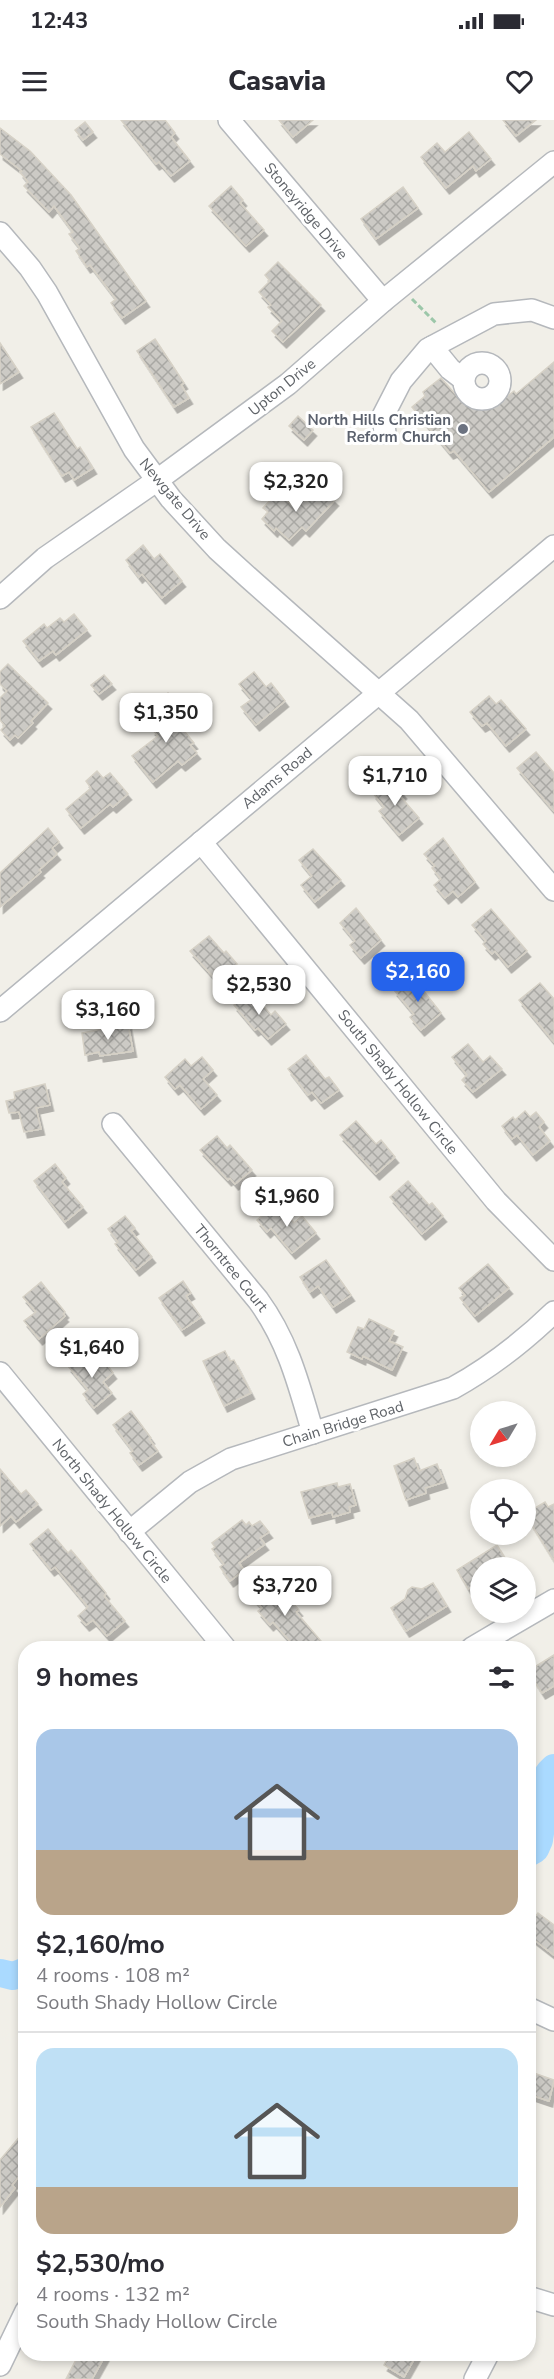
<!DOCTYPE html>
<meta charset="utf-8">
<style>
:root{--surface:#fff;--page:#f7f7f7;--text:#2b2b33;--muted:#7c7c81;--line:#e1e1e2;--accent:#2563eb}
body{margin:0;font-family:"Nunito Sans",sans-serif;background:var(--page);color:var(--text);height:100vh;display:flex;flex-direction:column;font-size:22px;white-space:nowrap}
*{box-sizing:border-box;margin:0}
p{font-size:20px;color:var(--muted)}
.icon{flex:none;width:33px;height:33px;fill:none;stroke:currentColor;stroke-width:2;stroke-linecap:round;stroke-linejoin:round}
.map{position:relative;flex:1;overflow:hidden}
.side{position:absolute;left:18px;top:1521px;width:518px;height:720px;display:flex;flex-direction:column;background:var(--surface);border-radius:24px;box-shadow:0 3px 9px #0003}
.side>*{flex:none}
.needle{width:39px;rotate:232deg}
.controls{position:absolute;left:470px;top:1281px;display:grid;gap:12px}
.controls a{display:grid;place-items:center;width:66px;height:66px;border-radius:50%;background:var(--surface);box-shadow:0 3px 9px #0003;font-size:30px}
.price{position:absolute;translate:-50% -51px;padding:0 14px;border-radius:12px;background:#fff;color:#222;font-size:20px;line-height:39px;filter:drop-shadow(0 2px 3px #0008)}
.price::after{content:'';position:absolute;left:50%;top:36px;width:18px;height:14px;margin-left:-9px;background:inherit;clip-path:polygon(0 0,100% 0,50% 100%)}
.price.selected{background:var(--accent);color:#fff}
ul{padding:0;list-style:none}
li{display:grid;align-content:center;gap:12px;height:318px;padding:0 18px}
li+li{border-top:2px solid var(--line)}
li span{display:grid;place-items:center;height:186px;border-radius:18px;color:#555}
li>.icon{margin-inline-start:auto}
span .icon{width:108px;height:108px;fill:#fffc;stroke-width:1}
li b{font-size:26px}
h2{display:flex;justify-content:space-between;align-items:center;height:72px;padding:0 18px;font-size:26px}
.status{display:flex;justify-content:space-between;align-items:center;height:42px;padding:0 30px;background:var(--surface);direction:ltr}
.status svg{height:16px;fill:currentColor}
header{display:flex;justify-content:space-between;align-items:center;height:78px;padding:0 18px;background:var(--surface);font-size:27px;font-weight:800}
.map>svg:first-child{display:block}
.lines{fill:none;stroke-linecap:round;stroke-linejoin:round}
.river{stroke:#aadaff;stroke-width:28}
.building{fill:url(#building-cross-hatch);stroke:#d6d1c6;stroke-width:1.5;filter:url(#shadow)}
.minor-casing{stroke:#b5b8bc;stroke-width:24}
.path{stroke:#9cc7a9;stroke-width:3;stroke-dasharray:6 3;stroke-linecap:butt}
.minor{stroke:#fff;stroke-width:21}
.worship-dot{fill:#6b7280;stroke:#fff;stroke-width:2}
.labels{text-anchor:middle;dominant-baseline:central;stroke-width:6;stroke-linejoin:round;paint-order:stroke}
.street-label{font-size:15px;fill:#5f6368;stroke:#fff}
.worship-label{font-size:15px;font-weight:bold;fill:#5b616d;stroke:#fff;text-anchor:end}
</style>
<div class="status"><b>12:43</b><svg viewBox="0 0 49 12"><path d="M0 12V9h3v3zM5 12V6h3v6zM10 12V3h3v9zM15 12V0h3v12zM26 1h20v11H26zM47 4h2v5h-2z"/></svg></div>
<header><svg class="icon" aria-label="menu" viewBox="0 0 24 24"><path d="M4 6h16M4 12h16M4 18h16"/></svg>Casavia<svg class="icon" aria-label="heart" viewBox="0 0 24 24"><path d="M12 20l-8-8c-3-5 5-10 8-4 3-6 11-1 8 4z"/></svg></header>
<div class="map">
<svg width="554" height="2259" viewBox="0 0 554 2259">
<defs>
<pattern id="building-cross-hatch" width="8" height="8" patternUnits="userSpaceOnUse" patternTransform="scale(1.5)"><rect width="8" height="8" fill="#cccac5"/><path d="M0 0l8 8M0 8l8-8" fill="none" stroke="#a9a8a4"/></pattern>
<filter id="shadow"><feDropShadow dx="3.5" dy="6" stdDeviation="0" flood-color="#0004"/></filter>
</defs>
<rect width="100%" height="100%" fill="#f1efe8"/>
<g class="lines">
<g class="river">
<path d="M528,1733L535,1729L539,1720L549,1653L554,1648"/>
<path d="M0,1853L13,1856L26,1851"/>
</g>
</g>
<g class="building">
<path d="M121,0H165L175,13L171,17L190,41L171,56L159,42L156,44Z"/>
<path d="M279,0H313L293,17Z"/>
<path d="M503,0H536L516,16Z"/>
<path d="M85,2L93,12L83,20L75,10Z"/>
<path d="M0,8L30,31L71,75L146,181L122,198L111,183L116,179L90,145L87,147L76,131L80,128L69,114L73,112L54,86L49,92L24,66L28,62L20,52L22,51L0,34Z"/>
<path d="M469,12L491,39L476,51L473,46L446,68L421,37L437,23L445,32Z"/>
<path d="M231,66L243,80L240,83L264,110L246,126L209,86Z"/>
<path d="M403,67L418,88L376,119L361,99Z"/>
<path d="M278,142L321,185L283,222L272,211L282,201L268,187L271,185L259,172L270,161L265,155Z"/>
<path d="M155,219L184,263L181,265L189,278L174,287L137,231Z"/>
<path d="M0,223L19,252L0,264Z"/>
<path d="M554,242V317L489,372L454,331L450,333L412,287L425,276L423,272L441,258L465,285L467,282L483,289L491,285H497L514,271L516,274Z"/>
<path d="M54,293L77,329L80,327L93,348L74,360L69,352L62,356L31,307Z"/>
<path d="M298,296L313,310L304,320L289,306Z"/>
<path d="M320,366L335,380L306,411L302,407L289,420L276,408L274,411L262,399L268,392L263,388L275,375L280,380L283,377L292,385L300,376L306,381Z"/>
<path d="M143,425L154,439L160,434L182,461L162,478L142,454L139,457L126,440Z"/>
<path d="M74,494L87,510L56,535L53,531L39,541L23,521L44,504L47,508L60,498L64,502Z"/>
<path d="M8,544L48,583L31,601L33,603L18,618L15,615L10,620L1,610L5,606L0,600V578L7,571L0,564V552Z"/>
<path d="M254,552L266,567L271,563L285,581L256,605L241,587L252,579L239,564Z"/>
<path d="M104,555L112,564L99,574L91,565Z"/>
<path d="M168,573L180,587L171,595L194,623L190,625L197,633L182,645L178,641L153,662L132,636L158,616L152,609L167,596L156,583Z"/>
<path d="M489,576L496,584L501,580L526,609L506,626L487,603L482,606L470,592Z"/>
<path d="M536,632L554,653V691L517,648Z"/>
<path d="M97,651L103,658L110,653L128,674L113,687L110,684L81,708L66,689L91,668L86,661Z"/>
<path d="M390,658L403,673L400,676L419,698L399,715L379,691L384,687L373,673Z"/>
<path d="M48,708L59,722L52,728L57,734L39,750L41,752L0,787V753Z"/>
<path d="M443,718L475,762L458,777L453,771L445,778L434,765L441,759L432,748L435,746L424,734Z"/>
<path d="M313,729L341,760L315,782L301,765L312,756L299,740Z"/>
<path d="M356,788L381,820L361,838L350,825L355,821L340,803Z"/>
<path d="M491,789L527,831L508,847L495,831L492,834L483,824L486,821L472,805Z"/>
<path d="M209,816L224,833L226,831L237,844L217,861L190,831Z"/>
<path d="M411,855L441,893L421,910L410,897L414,894L394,870Z"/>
<path d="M540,863L554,879V922L519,880Z"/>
<path d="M251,871L271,895L275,891L286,904L268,919L258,908L255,910L234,885Z"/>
<path d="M128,904L133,931L100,936L99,932L85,935L82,913Z"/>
<path d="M468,924L483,942L490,936L502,949L473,972L462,960L467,955L452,937Z"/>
<path d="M306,935L325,959L329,957L339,970L321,983L312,972L308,975L288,949Z"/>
<path d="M202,937L213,950L203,959L217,975L201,989L180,965L175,969L165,957L185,939L191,946Z"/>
<path d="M45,964L50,985L36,988L41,1009L24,1012L19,992L9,993L6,981L15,979L14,972Z"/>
<path d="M525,991L530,997L536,992L544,1002L539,1007L550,1021L533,1035L517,1015L512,1019L502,1006L513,997L515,1000Z"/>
<path d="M356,1001L376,1024L381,1020L395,1037L376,1054L340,1015Z"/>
<path d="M217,1016L227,1028L230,1025L252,1050L235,1064L230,1058L228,1060L200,1030Z"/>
<path d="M55,1044L66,1058L62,1062L83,1087L65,1102L34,1061Z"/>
<path d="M408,1061L429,1085L432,1083L443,1096L422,1114L390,1077Z"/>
<path d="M275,1085L284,1096L287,1094L294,1103L302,1096L316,1113L292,1133L271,1108L267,1112L257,1100Z"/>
<path d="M125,1096L135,1108L131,1111L152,1137L136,1150L115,1124L118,1122L108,1109Z"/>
<path d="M326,1140L351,1175L333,1187L318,1166L310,1172L300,1157Z"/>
<path d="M488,1144L509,1168L475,1196L460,1178L465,1175L459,1168Z"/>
<path d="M183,1161L191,1173L186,1176L201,1197L182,1210L159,1178Z"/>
<path d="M41,1162L65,1192L63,1194L65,1196L39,1219L24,1201L36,1192L23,1177Z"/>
<path d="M369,1199L394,1211L389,1221L403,1227L392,1250L363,1236L362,1239L347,1232L358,1207L364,1209Z"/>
<path d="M225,1231L230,1241L234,1240L251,1273L224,1286L203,1241Z"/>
<path d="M83,1233L96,1249L105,1242L113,1253L103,1262L112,1273L94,1288L83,1274L88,1270L68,1246Z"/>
<path d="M131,1291L151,1318L149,1319L158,1331L139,1345L130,1333L133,1331L113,1305Z"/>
<path d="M414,1338L419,1351L437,1344L444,1362L425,1368L426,1373L406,1380L394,1346Z"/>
<path d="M0,1349L21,1374L26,1370L38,1384L16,1402L11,1396L0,1406Z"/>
<path d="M337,1363L338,1367L350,1364L356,1385L349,1387L350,1392L333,1397L332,1392L309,1398L301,1372Z"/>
<path d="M545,1382L548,1387L554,1384V1441L525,1394Z"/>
<path d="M242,1400L246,1405L249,1402L252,1406L260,1401L269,1412L260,1418L265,1424L239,1443L244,1450L230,1461L220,1447L224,1444L212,1429L215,1427L212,1423Z"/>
<path d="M48,1409L68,1433L71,1430L82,1443L106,1473L104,1476L125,1501L107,1516L93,1500L86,1505L78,1496L88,1487L55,1447L51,1450L30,1424Z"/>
<path d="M497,1425L511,1448H480V1461L468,1469L457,1450Z"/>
<path d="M266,1460L278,1475L280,1473L283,1477L286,1475L299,1490L296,1492L327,1528H296L273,1502L270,1505L258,1491L262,1488L250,1474Z"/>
<path d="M433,1463L447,1486L406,1511L391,1488L405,1479L408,1470L412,1467L422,1469Z"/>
<path d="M554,1535V1566L542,1573L528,1551Z"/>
<path d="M538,1793L554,1805V1835L528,1815V1806Z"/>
<path d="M528,1951L554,1960L549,1981L528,1974Z"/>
<path d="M26,2009V2048L12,2065L15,2068L0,2087V2040Z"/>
<path d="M79,2234H106L92,2259H66Z"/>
<path d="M390,2234H417L404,2257L384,2245Z"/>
</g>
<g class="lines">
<defs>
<g id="minor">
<path d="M229,0L383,181"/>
<path d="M0,113L30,148L47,173L134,329L171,379L217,429L249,458L409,600L554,770"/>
<path d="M432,227L450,249L463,259"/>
<circle cx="482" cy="261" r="18"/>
<path d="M385,313L383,296L401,261L428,229L494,194L532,190L554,198"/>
<path d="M0,478L45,438L156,361L288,264L383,181L554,42"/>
<path d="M201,722L496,1081L554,1140"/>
<path d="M0,891L554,426"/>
<path d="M113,1004L258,1180C288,1221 299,1265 313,1313"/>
<path d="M0,1253L225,1528"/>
<path d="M129,1412L190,1362L231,1339L453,1268C491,1247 523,1222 554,1192"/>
<path d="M472,1528L554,1480"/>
<path d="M528,1888L554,1900"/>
<path d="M528,2177L554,2185"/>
<path d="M0,2245L26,2191"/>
<path d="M475,2259L488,2234"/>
</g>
</defs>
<use href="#minor" class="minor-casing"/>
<path class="path" d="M412,179L437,204"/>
<use href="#minor" class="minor"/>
</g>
<circle class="worship-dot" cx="463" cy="309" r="6"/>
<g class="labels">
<g class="street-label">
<text transform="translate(306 91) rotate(50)">Stoneyridge Drive</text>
<text transform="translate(282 267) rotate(-39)">Upton Drive</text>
<text transform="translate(175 379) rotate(50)">Newgate Drive</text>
<text transform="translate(277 658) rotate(-40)">Adams Road</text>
<text transform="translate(398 962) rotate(51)">South Shady Hollow Circle</text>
<text transform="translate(231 1148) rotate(51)">Thorntree Court</text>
<text transform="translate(343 1304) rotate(-17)">Chain Bridge Road</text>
<text transform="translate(112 1391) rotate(51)">North Shady Hollow Circle</text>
</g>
<g class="worship-label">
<text x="451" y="300">North Hills Christian<tspan x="451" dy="17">Reform Church</tspan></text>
</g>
</g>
</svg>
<div class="controls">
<a><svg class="needle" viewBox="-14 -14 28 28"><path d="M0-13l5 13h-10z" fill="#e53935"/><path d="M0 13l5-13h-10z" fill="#7c7c81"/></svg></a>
<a><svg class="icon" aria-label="locate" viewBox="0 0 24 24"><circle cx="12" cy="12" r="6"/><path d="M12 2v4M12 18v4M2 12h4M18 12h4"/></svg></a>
<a><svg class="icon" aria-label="layers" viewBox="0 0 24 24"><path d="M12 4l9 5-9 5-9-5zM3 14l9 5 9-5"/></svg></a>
</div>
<b class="price" style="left:296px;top:393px">$2,320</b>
<b class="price" style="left:166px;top:624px">$1,350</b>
<b class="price" style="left:395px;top:687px">$1,710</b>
<b class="price selected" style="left:418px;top:883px">$2,160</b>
<b class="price" style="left:259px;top:896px">$2,530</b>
<b class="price" style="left:108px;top:921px">$3,160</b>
<b class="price" style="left:287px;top:1108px">$1,960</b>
<b class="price" style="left:92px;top:1259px">$1,640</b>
<b class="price" style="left:285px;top:1497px">$3,720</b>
<section class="side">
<h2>9 homes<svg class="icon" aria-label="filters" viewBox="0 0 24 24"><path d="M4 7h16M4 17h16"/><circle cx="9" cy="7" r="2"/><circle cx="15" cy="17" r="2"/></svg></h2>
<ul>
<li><span style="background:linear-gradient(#a9c7e8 65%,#b9a48a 0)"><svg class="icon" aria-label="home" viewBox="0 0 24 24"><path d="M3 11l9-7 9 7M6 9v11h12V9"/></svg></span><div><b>$2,160/mo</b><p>4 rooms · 108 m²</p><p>South Shady Hollow Circle</p></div></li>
<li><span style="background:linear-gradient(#bfe0f5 75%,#b9a48a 0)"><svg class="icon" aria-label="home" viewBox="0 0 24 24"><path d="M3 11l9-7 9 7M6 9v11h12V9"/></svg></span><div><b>$2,530/mo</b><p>4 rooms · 132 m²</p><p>South Shady Hollow Circle</p></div></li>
</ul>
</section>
</div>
